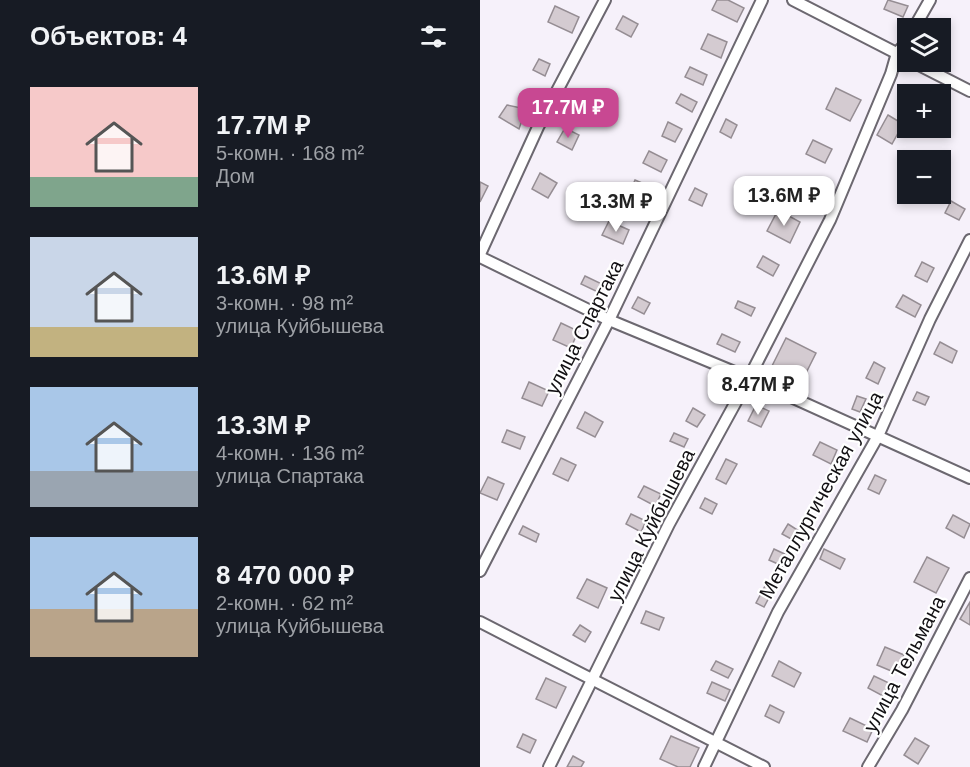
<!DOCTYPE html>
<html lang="ru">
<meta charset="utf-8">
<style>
:root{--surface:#171b24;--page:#20242c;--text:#f1f3f6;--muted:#9ea1a6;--accent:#c84892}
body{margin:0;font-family:Helvetica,sans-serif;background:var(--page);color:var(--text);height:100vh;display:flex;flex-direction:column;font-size:22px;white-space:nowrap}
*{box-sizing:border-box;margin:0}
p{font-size:20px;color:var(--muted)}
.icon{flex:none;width:33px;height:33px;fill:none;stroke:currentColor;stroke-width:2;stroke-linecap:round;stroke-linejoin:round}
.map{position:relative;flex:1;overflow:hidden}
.sheet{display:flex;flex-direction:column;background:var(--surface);width:480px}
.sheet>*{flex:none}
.controls{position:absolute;left:417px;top:18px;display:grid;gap:12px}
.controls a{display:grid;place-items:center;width:54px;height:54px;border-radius:0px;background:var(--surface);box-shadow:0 3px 9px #0003;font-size:30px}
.price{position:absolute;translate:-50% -51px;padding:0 14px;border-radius:12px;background:#fff;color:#222;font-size:20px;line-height:39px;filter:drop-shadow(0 2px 3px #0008)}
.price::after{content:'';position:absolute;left:50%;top:36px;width:18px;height:14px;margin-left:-9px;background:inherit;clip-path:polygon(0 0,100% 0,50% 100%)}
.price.on{background:var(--accent);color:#fff}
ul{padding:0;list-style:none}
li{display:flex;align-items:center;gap:18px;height:150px;padding:0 30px}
li span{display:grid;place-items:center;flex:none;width:168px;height:120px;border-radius:0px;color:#555}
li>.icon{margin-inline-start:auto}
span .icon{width:72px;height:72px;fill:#fffc;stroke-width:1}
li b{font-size:26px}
h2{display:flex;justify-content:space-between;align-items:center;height:72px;padding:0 30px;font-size:26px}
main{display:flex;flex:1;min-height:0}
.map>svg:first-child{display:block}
.building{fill:#d4cbd1;stroke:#958d93;stroke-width:1.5}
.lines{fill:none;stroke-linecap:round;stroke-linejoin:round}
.minor-casing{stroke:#6c6870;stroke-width:14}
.minor{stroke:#fff;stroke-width:10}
.labels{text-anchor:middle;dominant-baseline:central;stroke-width:4.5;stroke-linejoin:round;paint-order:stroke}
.street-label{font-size:20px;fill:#121013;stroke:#fff}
</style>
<main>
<section class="sheet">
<h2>Объектов: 4<svg class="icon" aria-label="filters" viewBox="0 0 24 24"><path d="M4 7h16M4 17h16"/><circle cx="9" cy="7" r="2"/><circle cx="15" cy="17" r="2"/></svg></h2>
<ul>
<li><span style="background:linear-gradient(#f6c9c9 75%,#7fa58c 0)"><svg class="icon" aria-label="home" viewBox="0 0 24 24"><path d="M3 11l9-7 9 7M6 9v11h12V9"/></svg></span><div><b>17.7M ₽</b><p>5-комн. · 168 m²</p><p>Дом</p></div></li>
<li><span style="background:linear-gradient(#c9d6e8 75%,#c2b280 0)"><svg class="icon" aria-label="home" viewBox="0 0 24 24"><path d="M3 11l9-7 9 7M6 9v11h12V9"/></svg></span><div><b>13.6M ₽</b><p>3-комн. · 98 m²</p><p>улица Куйбышева</p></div></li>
<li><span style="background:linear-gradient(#a9c7e8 70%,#9aa5b1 0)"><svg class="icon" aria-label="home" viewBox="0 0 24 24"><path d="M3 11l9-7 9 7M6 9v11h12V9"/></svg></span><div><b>13.3M ₽</b><p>4-комн. · 136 m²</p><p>улица Спартака</p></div></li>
<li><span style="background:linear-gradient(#a9c7e8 60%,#b9a48a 0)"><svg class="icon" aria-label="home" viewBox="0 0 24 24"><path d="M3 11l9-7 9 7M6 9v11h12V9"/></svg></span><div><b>8 470 000 ₽</b><p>2-комн. · 62 m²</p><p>улица Куйбышева</p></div></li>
</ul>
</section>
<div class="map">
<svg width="490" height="767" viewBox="0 0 490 767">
<rect width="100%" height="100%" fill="#f6f1fa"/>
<g class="building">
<path d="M237,0H248L264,8L257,22L232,10Z"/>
<path d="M408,0L428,6L423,17L404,9Z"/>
<path d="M75,6L99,17L92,33L68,22Z"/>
<path d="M143,16L158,24L151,37L136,29Z"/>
<path d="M228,34L247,42L241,58L221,49Z"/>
<path d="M59,59L70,64L65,76L53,70Z"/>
<path d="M210,67L227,75L223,85L205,77Z"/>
<path d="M356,88L381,100L370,121L346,109Z"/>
<path d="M201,94L217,102L212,112L196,103Z"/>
<path d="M27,105L46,109L39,129L19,117Z"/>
<path d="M408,115L423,124L412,144L397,135Z"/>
<path d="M246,119L257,125L251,138L240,132Z"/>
<path d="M188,122L202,129L195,142L182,136Z"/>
<path d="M85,128L99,135L92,150L77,142Z"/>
<path d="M333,140L352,149L345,163L326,154Z"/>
<path d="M169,151L187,160L181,172L163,163Z"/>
<path d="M60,173L77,183L68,198L52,189Z"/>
<path d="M155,180L171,187L165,201L149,194Z"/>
<path d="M0,182L8,186L0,202Z"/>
<path d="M315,185L333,192L327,209L309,202Z"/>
<path d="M215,188L227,194L222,206L209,200Z"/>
<path d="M471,201L485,209L479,220L465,213Z"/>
<path d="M298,210L320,222L310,243L287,231Z"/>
<path d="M129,221L149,230L143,244L122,235Z"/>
<path d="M283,256L299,265L293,276L277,267Z"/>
<path d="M442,262L454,268L447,282L435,276Z"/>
<path d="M105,276L124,285L120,293L101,284Z"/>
<path d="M423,295L441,305L435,317L416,307Z"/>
<path d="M158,297L170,303L164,314L152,308Z"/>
<path d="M258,301L275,308L271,316L255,308Z"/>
<path d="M81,323L98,331L91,348L73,340Z"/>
<path d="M242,334L260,342L255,352L237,344Z"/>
<path d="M306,338L336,353L319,387L289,372Z"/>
<path d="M460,342L477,351L472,363L454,354Z"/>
<path d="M394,362L405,368L398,384L386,378Z"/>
<path d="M49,382L69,391L62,406L42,398Z"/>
<path d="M437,392L449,397L445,405L433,400Z"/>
<path d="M377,396L386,399L380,412L372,409Z"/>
<path d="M276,405L289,411L281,427L268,421Z"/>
<path d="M213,408L225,415L217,427L206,421Z"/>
<path d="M105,412L123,422L115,437L97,428Z"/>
<path d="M27,430L45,437L40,449L22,442Z"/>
<path d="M194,433L208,439L204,447L190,441Z"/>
<path d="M340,442L357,450L351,464L333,455Z"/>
<path d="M81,458L96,465L88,481L73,474Z"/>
<path d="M246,459L257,464L246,484L236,479Z"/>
<path d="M395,475L406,480L399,494L388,489Z"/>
<path d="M8,477L24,484L17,500L0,493Z"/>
<path d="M164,486L181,494L175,506L158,497Z"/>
<path d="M225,498L237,504L232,514L220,508Z"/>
<path d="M151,514L166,521L161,532L146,524Z"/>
<path d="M473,515L490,524L484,538L466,528Z"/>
<path d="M308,524L319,531L313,540L302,534Z"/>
<path d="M43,526L59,534L56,542L39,534Z"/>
<path d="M294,549L311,557L307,568L289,560Z"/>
<path d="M344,549L365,559L360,569L340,559Z"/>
<path d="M447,557L469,568L456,593L434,582Z"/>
<path d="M107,579L127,588L118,608L97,598Z"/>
<path d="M285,586L293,590L284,607L276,603Z"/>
<path d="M490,602V625L480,619Z"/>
<path d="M166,611L184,618L179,630L161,623Z"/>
<path d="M100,625L111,632L105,642L93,635Z"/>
<path d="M405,647L424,655L416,673L397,665Z"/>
<path d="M236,661L253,669L248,678L231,670Z"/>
<path d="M299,661L321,673L314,687L292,676Z"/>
<path d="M394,676L409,683L403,696L388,688Z"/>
<path d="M66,678L86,687L76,708L56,699Z"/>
<path d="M232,682L250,690L245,701L227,693Z"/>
<path d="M290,705L304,712L299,723L285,716Z"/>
<path d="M370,718L393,729L387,742L363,731Z"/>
<path d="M43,734L56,740L50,753L37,747Z"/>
<path d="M191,736L219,748L210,767H198L180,759Z"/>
<path d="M435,738L449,746L438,764L424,755Z"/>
<path d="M93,756L104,762L101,767H87Z"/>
</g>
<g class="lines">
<defs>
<g id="minor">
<path d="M313,0L428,59"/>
<path d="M434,28L450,0"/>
<path d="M433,62L490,91"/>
<path d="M0,254L58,127L125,0"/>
<path d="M0,257L129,320L269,378L490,478"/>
<path d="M0,571L129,320L282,0"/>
<path d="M0,622L284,767"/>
<path d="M69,767L189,524L269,378L350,220L411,74L417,53L428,41"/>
<path d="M224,767L298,612L398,436L450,319L490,240"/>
<path d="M388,767L422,710L490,578"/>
</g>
</defs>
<use href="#minor" class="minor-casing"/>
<use href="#minor" class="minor"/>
</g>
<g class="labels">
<g class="street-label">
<text transform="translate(104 327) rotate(-63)">улица Спартака</text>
<text transform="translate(341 495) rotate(-61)">Металлургическая улица</text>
<text transform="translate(171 525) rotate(-63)">улица Куйбышева</text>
<text transform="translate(424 664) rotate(-62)">улица Тельмана</text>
</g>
</g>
</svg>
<div class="controls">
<a><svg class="icon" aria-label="layers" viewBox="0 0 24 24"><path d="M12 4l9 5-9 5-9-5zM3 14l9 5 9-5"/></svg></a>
<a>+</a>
<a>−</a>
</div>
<b class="price on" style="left:88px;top:139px">17.7M ₽</b>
<b class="price" style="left:304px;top:227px">13.6M ₽</b>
<b class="price" style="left:136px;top:233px">13.3M ₽</b>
<b class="price" style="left:278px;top:416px">8.47M ₽</b>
</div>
</main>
